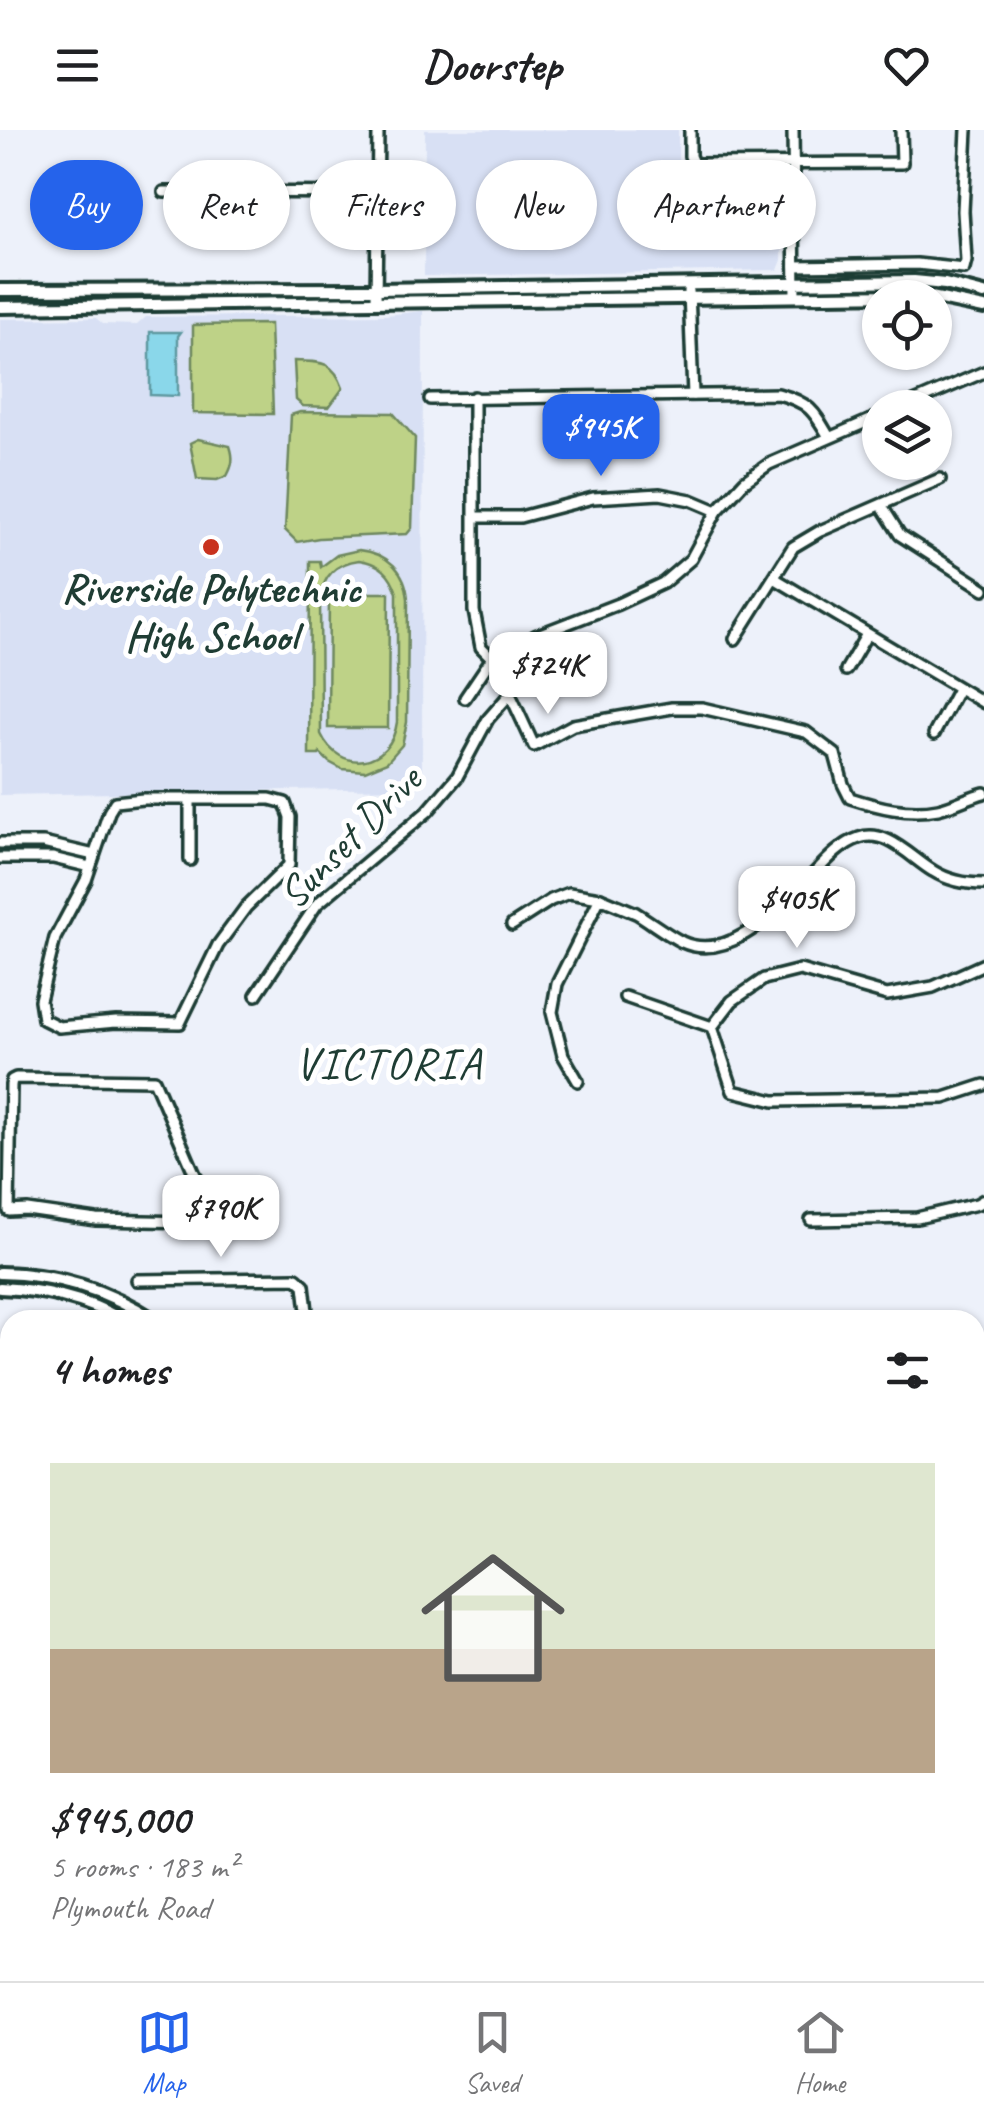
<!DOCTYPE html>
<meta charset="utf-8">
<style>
:root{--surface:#fff;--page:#f2f2f2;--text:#202124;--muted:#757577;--line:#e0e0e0;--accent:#2563eb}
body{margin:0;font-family:Caveat,sans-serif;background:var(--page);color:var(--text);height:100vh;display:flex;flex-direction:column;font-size:38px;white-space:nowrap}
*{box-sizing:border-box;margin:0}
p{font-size:32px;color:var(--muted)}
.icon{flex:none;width:55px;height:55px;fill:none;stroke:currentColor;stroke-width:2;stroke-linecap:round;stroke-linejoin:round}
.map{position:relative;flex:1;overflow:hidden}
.details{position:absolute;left:0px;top:1180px;width:985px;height:672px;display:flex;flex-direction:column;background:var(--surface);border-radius:30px 30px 0 0;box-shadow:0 2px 8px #0004}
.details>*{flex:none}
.banner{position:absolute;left:30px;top:30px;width:925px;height:90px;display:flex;gap:20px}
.buttons{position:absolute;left:862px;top:150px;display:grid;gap:20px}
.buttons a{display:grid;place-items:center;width:90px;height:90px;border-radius:50%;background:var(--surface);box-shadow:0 2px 8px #0004;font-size:50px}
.price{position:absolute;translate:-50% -85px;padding:0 22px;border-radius:20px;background:#fff;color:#222;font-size:32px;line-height:65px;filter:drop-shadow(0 2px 5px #0008)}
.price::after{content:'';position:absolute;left:50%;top:60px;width:30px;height:22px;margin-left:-15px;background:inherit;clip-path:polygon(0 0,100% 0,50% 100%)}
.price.on{background:var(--accent);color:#fff}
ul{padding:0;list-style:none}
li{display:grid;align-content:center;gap:20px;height:530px;padding:0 50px}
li+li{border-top:2px solid var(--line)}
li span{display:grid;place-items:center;height:310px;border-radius:0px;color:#555}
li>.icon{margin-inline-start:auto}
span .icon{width:180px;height:180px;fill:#fffc;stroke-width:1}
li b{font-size:42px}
h2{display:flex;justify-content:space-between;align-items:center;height:120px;padding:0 50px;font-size:42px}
.tag{padding:0 35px;border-radius:45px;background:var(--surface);box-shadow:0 2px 8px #0004;font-size:35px;line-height:90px}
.tag.on{background:var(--accent);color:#fff}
header{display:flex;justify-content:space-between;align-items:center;height:130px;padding:0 50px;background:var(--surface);font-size:45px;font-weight:600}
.tab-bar{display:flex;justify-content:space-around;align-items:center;height:140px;border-top:2px solid var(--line);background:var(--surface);font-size:28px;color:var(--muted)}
.tab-bar a{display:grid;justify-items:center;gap:5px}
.tab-bar .on{color:var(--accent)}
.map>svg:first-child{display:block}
.built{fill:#d8e0f4}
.green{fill:#bed287;stroke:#6e885e;stroke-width:2.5;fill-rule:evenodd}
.water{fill:#8ad7ea;stroke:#5f99a1;stroke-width:2.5}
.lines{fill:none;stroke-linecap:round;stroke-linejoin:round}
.stream{stroke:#5f99a1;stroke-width:2.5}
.minor-casing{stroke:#1f3d34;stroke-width:16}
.major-casing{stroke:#1f3d34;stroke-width:18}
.minor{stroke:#fff;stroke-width:9}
.major{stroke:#fff;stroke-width:10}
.poi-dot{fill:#c8321e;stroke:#fff;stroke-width:4}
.labels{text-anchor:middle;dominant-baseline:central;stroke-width:10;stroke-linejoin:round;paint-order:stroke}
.poi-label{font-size:42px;font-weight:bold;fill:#1f3d34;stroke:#fff}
.street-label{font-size:42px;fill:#1f3d34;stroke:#fff}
.neighbourhood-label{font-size:45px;letter-spacing:2.5px;fill:#1f3d34;stroke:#fff}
</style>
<header><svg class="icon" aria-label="menu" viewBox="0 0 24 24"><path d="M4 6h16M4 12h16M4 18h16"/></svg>Doorstep<svg class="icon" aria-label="heart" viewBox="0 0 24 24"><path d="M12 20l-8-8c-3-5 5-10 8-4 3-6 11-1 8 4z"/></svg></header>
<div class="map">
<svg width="984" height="1851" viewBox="0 0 984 1851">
<rect width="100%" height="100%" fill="#edf1fa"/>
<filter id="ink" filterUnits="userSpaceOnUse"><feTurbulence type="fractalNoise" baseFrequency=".01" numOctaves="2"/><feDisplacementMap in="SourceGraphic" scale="20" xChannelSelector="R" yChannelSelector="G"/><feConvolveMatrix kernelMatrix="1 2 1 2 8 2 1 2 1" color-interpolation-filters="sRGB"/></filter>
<g filter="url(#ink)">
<g class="built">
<path d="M425,0H678V46L782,45V130L778,140L424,146Z"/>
<path d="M423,181L422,638L406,658L0,665V189L96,188L103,194L137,195L146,187L386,185Z"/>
</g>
<g class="green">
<path d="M270,194L273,284L193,283V195Z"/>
<path d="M294,231C321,232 333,230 343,258L329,277L303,276L296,270Z"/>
<path d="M300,282L393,283L415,308L412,398L407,404L319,408L297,412L285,400L291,285Z"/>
<path d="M198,309L230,316C234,328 233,335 227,346L217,350L197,349L190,313Z"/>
<path d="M359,420C388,423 406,441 408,469L407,592L402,615L387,632L365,641L342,639L329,632L320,623L319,625H309L310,431H320L321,437L337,425ZM359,430C380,433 391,443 397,463V592C391,637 340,645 321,604L320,469C323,446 336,433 359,430Z"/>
<path d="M329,463H389L388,598H328Z"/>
</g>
<path class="water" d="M150,202H181L178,206V266L150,265Z"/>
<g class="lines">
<path class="stream" d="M0,1806L10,1794"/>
<defs>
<g id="minor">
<path d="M690,0V26L693,33L697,34L902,33L901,0"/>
<path d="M793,0L795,165"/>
<path d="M164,62L376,63"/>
<path d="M795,136L917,134L964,139L966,131L963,81L967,0"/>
<path d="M689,161L693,265"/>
<path d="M376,172L378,0"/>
<path d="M474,267V481L481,517L492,528"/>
<path d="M430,269L778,264C809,272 814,281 829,307"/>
<path d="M900,278L984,242"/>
<path d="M881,375L900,405L984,459"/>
<path d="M475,387H520L593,368L660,364L691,370L717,381"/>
<path d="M774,448L984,573"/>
<path d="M735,509L793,417L820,401L940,349"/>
<path d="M846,540L867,504"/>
<path d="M465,568L492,528L535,506L618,474L663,453L691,429L717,381L745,351L769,334L880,286"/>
<path d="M934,604L958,559"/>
<path d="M143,669H270L285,673L290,687L289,735L246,777L218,815L180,893L116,892L59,897L43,889L40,870L55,808L86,750L109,682L115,672Z"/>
<path d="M190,669V730"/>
<path d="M0,713H43L94,725"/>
<path d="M0,728H53L90,737"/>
<path d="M512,795L551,770L569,763L600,768"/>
<path d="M256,865L317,774L428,681L457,647L488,589L510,564L534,616L573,595L672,578H702L806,602L835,624L843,654L850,668C878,677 908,685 938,679C953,676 969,667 984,663"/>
<path d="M625,867L712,897L732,871L764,849L800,840L887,865L933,857L984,834"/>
<path d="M712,897L733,961L774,971L944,968L984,955"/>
<path d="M16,948L154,950L206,1070L211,1090L191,1092L96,1090L27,1080L9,1081L11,955L12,950Z"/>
<path d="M578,951L563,925L552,882L557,854L600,768C612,773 624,778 636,783C651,792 666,804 682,812C728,833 776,781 806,752C821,737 838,715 859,708C887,698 912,729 933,741C949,751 965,754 984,754"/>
<path d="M811,1090L917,1088L977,1074L984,1070"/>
<path d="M137,1150L296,1148L304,1155L308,1190"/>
<path d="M0,1302L10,1304"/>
<path d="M0,1488L10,1464"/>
<path d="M975,1572L984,1585"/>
<path d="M0,1826L10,1816"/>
</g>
<g id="major">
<path d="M0,160L376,159L914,151L945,154L984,164"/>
<path d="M0,177L897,165L926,166L984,178"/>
<path d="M0,1143C56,1144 107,1159 154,1190"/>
<path d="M0,1158C44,1160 84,1168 122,1190"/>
<path d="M975,1315L984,1316"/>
</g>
</defs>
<use href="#minor" class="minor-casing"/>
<use href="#major" class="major-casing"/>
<use href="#minor" class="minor"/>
<use href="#major" class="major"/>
</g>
</g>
<circle class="poi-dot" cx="211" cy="417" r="10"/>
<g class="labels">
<g class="poi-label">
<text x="211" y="458">Riverside Polytechnic<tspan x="211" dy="48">High School</tspan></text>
</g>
<g class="street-label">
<text transform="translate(350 707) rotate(-45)">Sunset Drive</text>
</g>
<g class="neighbourhood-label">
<text x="389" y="933">VICTORIA</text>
</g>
</g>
</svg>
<div class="buttons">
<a><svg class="icon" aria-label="locate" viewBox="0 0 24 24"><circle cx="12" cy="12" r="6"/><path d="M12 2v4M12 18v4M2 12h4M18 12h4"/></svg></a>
<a><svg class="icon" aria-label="layers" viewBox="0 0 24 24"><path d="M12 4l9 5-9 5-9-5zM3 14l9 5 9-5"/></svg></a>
</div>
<b class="price on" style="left:601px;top:349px">$945K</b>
<b class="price" style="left:548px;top:587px">$724K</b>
<b class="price" style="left:797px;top:821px">$405K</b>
<b class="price" style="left:221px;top:1130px">$790K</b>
<div class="banner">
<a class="tag on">Buy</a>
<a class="tag">Rent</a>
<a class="tag">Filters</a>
<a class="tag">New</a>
<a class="tag">Apartment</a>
</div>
<section class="details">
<h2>4 homes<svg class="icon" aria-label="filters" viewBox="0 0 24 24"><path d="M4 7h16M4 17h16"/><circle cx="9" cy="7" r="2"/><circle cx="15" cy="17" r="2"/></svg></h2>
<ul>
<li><span style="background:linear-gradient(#dfe7d0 60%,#b9a48a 0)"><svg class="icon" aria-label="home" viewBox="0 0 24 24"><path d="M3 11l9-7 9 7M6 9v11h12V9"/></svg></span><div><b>$945,000</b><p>5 rooms · 183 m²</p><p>Plymouth Road</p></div></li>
</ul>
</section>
</div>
<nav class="tab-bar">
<a class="on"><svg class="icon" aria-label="map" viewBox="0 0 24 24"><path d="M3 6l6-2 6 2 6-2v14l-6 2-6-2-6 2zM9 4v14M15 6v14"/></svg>Map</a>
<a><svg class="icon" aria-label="saved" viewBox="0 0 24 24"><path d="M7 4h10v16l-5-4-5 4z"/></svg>Saved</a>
<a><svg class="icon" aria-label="home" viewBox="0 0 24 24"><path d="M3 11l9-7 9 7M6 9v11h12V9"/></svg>Home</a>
</nav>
